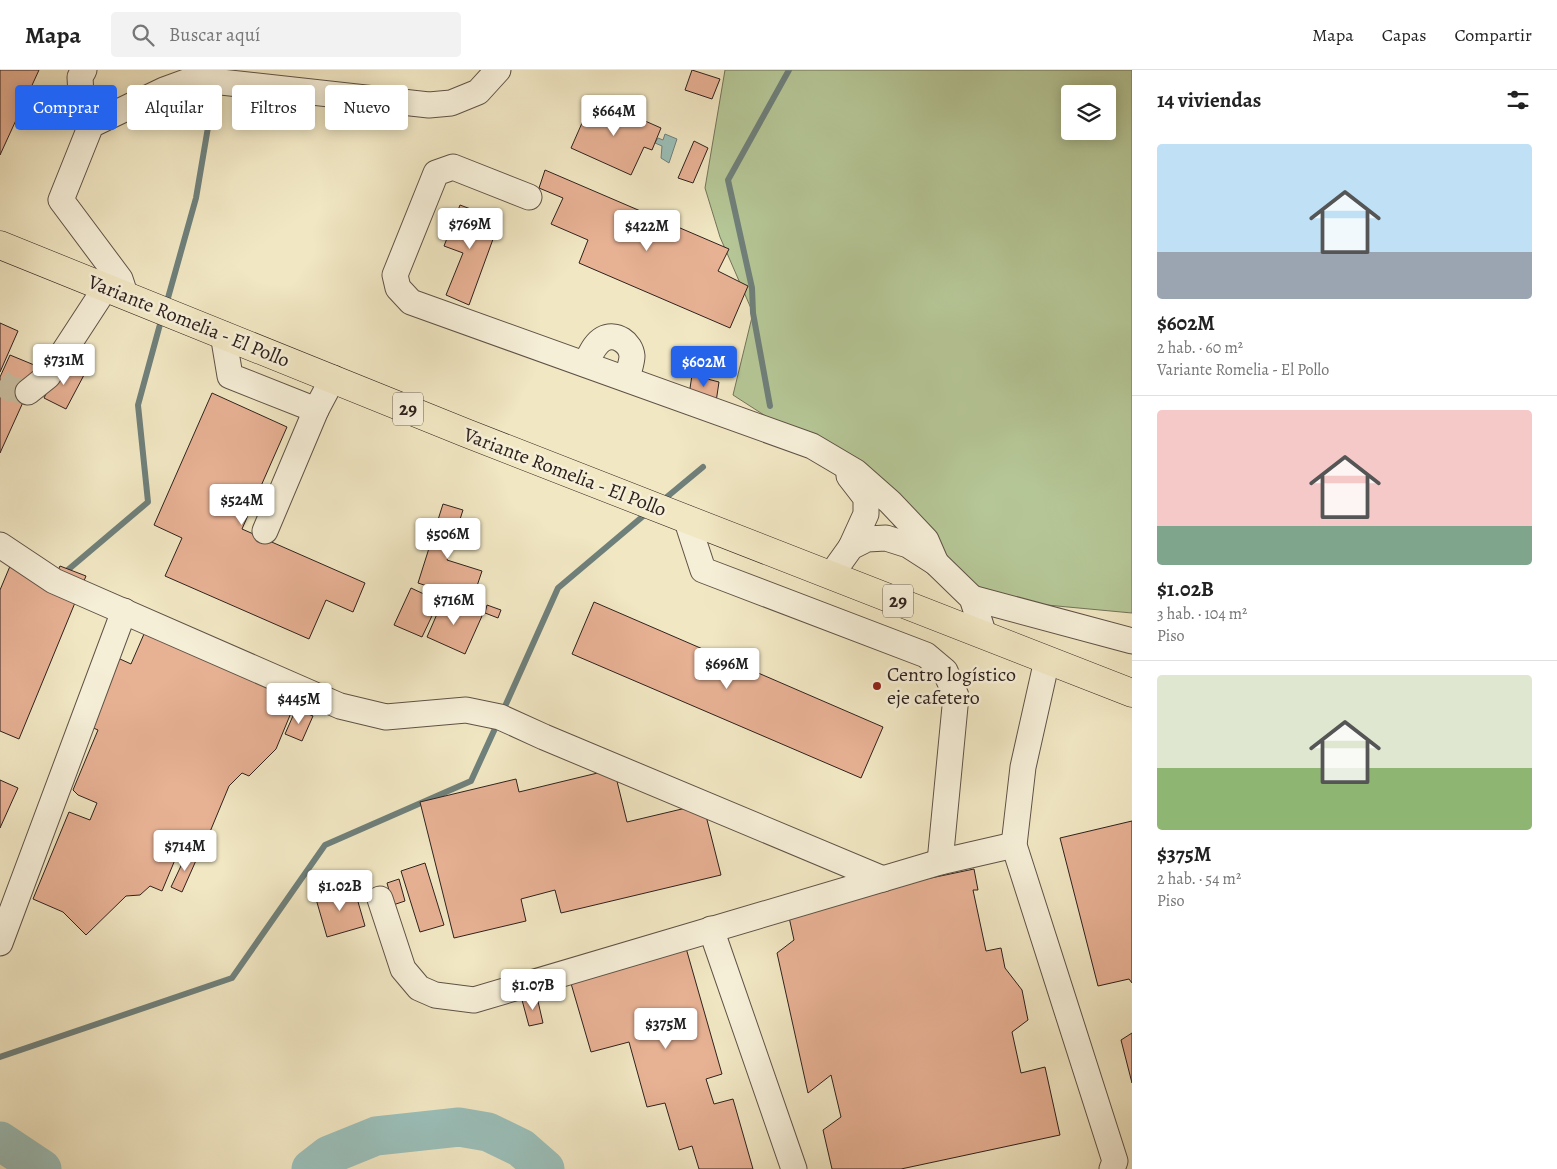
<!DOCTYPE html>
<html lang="es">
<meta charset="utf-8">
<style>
:root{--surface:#fff;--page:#f2f2f2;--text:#222;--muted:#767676;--line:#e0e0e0;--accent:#2563eb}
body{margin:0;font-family:Alegreya,serif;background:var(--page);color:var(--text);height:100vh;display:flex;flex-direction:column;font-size:19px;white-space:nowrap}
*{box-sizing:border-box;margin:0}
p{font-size:16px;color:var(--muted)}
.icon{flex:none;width:28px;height:28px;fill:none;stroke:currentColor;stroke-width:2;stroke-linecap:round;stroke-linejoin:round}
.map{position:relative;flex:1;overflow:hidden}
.details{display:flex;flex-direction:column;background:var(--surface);width:425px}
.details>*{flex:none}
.hud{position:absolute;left:15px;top:15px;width:475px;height:45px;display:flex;gap:10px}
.fabs{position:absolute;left:1061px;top:15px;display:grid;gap:10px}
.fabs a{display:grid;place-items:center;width:55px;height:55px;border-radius:5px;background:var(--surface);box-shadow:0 2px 12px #0003;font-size:25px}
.price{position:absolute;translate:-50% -42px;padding:0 11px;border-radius:5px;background:#fff;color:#222;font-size:16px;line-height:32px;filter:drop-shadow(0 1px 2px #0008)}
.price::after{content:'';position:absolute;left:50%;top:30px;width:15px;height:11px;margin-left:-8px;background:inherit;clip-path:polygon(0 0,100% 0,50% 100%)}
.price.current{background:var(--accent);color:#fff}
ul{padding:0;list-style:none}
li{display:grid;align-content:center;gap:10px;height:265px;padding:0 25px}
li+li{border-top:1px solid var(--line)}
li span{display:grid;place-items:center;height:155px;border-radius:5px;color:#555}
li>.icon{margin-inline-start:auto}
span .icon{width:90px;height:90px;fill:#fffc;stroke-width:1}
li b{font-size:21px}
h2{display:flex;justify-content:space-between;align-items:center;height:60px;padding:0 25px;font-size:21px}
.pill{padding:0 18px;border-radius:5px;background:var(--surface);box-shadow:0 2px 12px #0003;font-size:18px;line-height:45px}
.pill.current{background:var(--accent);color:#fff}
header{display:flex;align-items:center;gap:30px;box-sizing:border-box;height:70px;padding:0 25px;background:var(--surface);border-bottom:1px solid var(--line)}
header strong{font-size:24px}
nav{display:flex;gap:28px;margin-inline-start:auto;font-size:18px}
.search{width:350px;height:45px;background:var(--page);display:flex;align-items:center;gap:12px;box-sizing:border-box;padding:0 18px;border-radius:5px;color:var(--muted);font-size:19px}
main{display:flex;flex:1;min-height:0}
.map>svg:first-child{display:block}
.green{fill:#b6c797;stroke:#72745a;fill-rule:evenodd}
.water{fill:#9bbfb9;stroke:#6f807b}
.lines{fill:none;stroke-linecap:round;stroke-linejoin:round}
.stream{stroke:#6f807b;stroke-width:6}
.river{stroke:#9bbfb9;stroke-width:39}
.building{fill:#e7b194;stroke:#2e211d}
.minor-tunnel{stroke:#cabfa2;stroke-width:25;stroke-dasharray:25 12;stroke-linecap:butt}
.minor-casing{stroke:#5f5246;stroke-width:27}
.highway-casing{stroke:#2e211d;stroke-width:29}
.minor{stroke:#f6efd8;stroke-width:25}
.highway{stroke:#f1e7c3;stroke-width:28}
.poi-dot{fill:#8f2418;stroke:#f6efd8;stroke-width:2}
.labels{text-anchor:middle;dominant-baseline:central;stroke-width:5;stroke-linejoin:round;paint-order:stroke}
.shield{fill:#f6efd8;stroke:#6a5f55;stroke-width:1}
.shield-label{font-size:19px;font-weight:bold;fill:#2e211d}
.street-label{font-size:20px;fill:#2e211d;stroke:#f6efd8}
.poi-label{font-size:20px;fill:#2e211d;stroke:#f6efd8;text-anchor:start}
</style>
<header>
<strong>Mapa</strong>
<div class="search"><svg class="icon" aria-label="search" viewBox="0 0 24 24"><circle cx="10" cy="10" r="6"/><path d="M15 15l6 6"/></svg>Buscar aquí</div>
<nav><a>Mapa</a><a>Capas</a><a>Compartir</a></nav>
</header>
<main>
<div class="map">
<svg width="1132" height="1099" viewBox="0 0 1132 1099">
<rect width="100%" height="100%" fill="#f1e7c3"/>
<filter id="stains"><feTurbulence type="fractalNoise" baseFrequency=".004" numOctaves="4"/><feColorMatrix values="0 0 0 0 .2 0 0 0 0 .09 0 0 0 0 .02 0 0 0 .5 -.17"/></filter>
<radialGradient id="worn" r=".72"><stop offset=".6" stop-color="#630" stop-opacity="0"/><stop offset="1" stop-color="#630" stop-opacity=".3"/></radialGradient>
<path class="green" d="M725,0H1132V543L972,528L908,475L856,402L812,376L733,325L753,243L720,167L705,118ZM1070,24H1108V61H1070Z"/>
<path class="water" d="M665,64L677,69L669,93L661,88L662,76L655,73L658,68L663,70Z"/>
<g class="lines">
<g class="stream">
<path d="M166,235L196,128L215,16"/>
<path d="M770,336L753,243L752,218L728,110L789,0"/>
<path d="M662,431L703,397"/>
<path d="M63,504L148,432L138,335L162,247"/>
<path d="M502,643L558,518L648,442"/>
<path d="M0,987L232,908L325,775L471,711L498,652"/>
</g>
<g class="river">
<path d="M0,1071L42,1099"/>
<path d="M311,1099L329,1085L376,1066L459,1057L488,1062L521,1078L545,1099"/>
</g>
</g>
<g class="building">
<path d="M0,0H39L0,85Z"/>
<path d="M692,0L720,9L712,29L685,20Z"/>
<path d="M65,17L109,37L102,54L57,34Z"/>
<path d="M593,28L661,58L652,80L644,77L631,105L571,78Z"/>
<path d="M694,71L708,78L693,113L678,108Z"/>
<path d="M545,100L729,179L718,201L748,216L730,258L579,193L588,170L551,154L563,128L539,118Z"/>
<path d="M460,135L500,150L469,235L446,225L463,183L444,176Z"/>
<path d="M0,253L18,261L0,302Z"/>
<path d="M10,285L39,297L0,383V307Z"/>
<path d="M61,293L84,305L66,339L44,328Z"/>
<path d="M692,305L719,312L716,332L689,325Z"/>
<path d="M212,323L287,357L242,459L365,513L353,542L326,530L309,569L165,506L182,468L154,455Z"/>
<path d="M443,434L463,440L447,490L482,501L472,531L418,513Z"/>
<path d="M13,489L55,507L60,496L86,506L19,669L0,661V520Z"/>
<path d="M411,518L439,531L422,567L394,555Z"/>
<path d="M444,528L482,546L465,584L427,567Z"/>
<path d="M594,532L883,657L861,708L572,584Z"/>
<path d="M487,535L501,540L498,548L485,543Z"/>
<path d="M144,564L298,626L276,679L249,706L242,703L229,716L207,769L187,761L162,821L150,816L140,825L126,826L86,865L63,842L33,829L69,742L90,750L97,733L78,725L73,720L98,660L80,652L109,584L131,594Z"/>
<path d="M296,639L313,646L302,671L285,664Z"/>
<path d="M614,699L627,752L703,734L721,805L561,843L555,820L521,829L526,851L454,868L420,732L516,709L519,722Z"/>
<path d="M0,710L18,718L0,758Z"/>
<path d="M1132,751V913L1129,909L1098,916L1060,768Z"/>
<path d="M188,781L198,786L182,822L171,817Z"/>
<path d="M425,793L444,855L420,862L401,801Z"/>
<path d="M974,799L978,820H973L986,881L1001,878L1005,898L1022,920L1028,950L1012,962L1021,1003L1045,997L1060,1065L901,1099H832L823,1060L841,1047L831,1005L808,1023L777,883L794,870L787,838Z"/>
<path d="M399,809L405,831L393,835L387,813Z"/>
<path d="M354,818L365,856L327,867L316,829Z"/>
<path d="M686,878L722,1004L706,1009L714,1034L733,1029L753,1099H699L692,1076L679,1080L665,1033L647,1037L629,972L591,982L570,910Z"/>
<path d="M537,927L543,953L529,956L522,930Z"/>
<path d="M1132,963V1013L1121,970Z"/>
</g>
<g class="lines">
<path class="minor-tunnel" d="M0,311L10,319L28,322"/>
<defs>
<g id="minor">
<path d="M84,0L80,7L82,44L91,55"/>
<path d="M529,127L453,97L436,103L395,205L398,218L411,232L812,376L856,402L890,432L926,470L936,493"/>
<path d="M125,224L120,209L61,130L91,55L164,20L194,9L429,35L451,33L478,22L498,0"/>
<path d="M223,264L230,306L316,340L333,308"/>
<path d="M585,294C590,286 594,274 603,269C616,262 631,273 632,286C632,293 628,302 627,309"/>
<path d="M28,322L48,306L106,217"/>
<path d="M849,406L866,428V444L851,477"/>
<path d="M686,448L703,500L926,585L945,601L956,626L940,792"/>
<path d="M265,461L316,340"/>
<path d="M0,475L54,511L340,636L386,647L466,640L500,647L544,667L883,809"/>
<path d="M831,505L851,477L867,469L886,468L908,475L936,493L972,528L984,565"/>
<path d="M972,528L1132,571"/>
<path d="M1047,590L1023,697L1014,775L1115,1091L1112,1099"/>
<path d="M380,829L403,899L419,918L435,925L474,930L940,792L1014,775"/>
<path d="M711,859L794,1099"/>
<path d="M0,873L124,541"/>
</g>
<path id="highway" d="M0,175L466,363L1132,623"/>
</defs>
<use href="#minor" class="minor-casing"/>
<use href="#highway" class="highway-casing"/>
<use href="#minor" class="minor"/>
<use href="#highway" class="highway"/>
</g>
<circle class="poi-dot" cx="877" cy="616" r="5"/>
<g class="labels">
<g class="shield">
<rect x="393" y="322.5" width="30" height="33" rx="4"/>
<rect x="883" y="514.5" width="30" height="33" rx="4"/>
</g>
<g class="shield-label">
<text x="408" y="339">29</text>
<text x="898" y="531">29</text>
</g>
<g class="street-label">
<text transform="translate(189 251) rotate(22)">Variante Romelia - El Pollo</text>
<text transform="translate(565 402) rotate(21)">Variante Romelia - El Pollo</text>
</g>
<g class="poi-label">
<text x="887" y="604">Centro logístico<tspan x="887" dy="23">eje cafetero</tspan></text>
</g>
</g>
<rect width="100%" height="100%" filter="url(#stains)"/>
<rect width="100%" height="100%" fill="url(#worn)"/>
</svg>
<div class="fabs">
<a><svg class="icon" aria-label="layers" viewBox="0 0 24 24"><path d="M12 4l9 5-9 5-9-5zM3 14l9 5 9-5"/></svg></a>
</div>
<b class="price" style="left:614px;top:67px">$664M</b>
<b class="price" style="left:470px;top:180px">$769M</b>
<b class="price" style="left:647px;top:182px">$422M</b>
<b class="price" style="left:64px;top:316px">$731M</b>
<b class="price current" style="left:704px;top:318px">$602M</b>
<b class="price" style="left:242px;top:456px">$524M</b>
<b class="price" style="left:448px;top:490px">$506M</b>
<b class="price" style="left:454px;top:556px">$716M</b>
<b class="price" style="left:727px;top:620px">$696M</b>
<b class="price" style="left:299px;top:655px">$445M</b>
<b class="price" style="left:185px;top:802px">$714M</b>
<b class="price" style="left:340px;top:842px">$1.02B</b>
<b class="price" style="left:533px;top:941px">$1.07B</b>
<b class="price" style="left:666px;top:980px">$375M</b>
<div class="hud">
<a class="pill current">Comprar</a>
<a class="pill">Alquilar</a>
<a class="pill">Filtros</a>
<a class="pill">Nuevo</a>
</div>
</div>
<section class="details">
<h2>14 viviendas<svg class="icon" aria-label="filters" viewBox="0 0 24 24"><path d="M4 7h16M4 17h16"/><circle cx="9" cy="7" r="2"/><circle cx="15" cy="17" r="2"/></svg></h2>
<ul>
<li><span style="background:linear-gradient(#bfe0f5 70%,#9aa5b1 0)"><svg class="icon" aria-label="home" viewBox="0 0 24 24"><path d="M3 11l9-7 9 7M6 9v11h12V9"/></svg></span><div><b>$602M</b><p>2 hab. · 60 m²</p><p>Variante Romelia - El Pollo</p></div></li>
<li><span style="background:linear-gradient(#f6c9c9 75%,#7fa58c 0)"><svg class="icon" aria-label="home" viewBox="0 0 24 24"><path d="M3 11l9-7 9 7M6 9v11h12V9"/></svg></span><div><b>$1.02B</b><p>3 hab. · 104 m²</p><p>Piso</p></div></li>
<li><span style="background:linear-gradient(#dfe7d0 60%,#8fb573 0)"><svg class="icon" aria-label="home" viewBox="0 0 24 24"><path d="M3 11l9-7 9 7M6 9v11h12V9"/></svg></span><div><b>$375M</b><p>2 hab. · 54 m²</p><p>Piso</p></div></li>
</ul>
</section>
</main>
